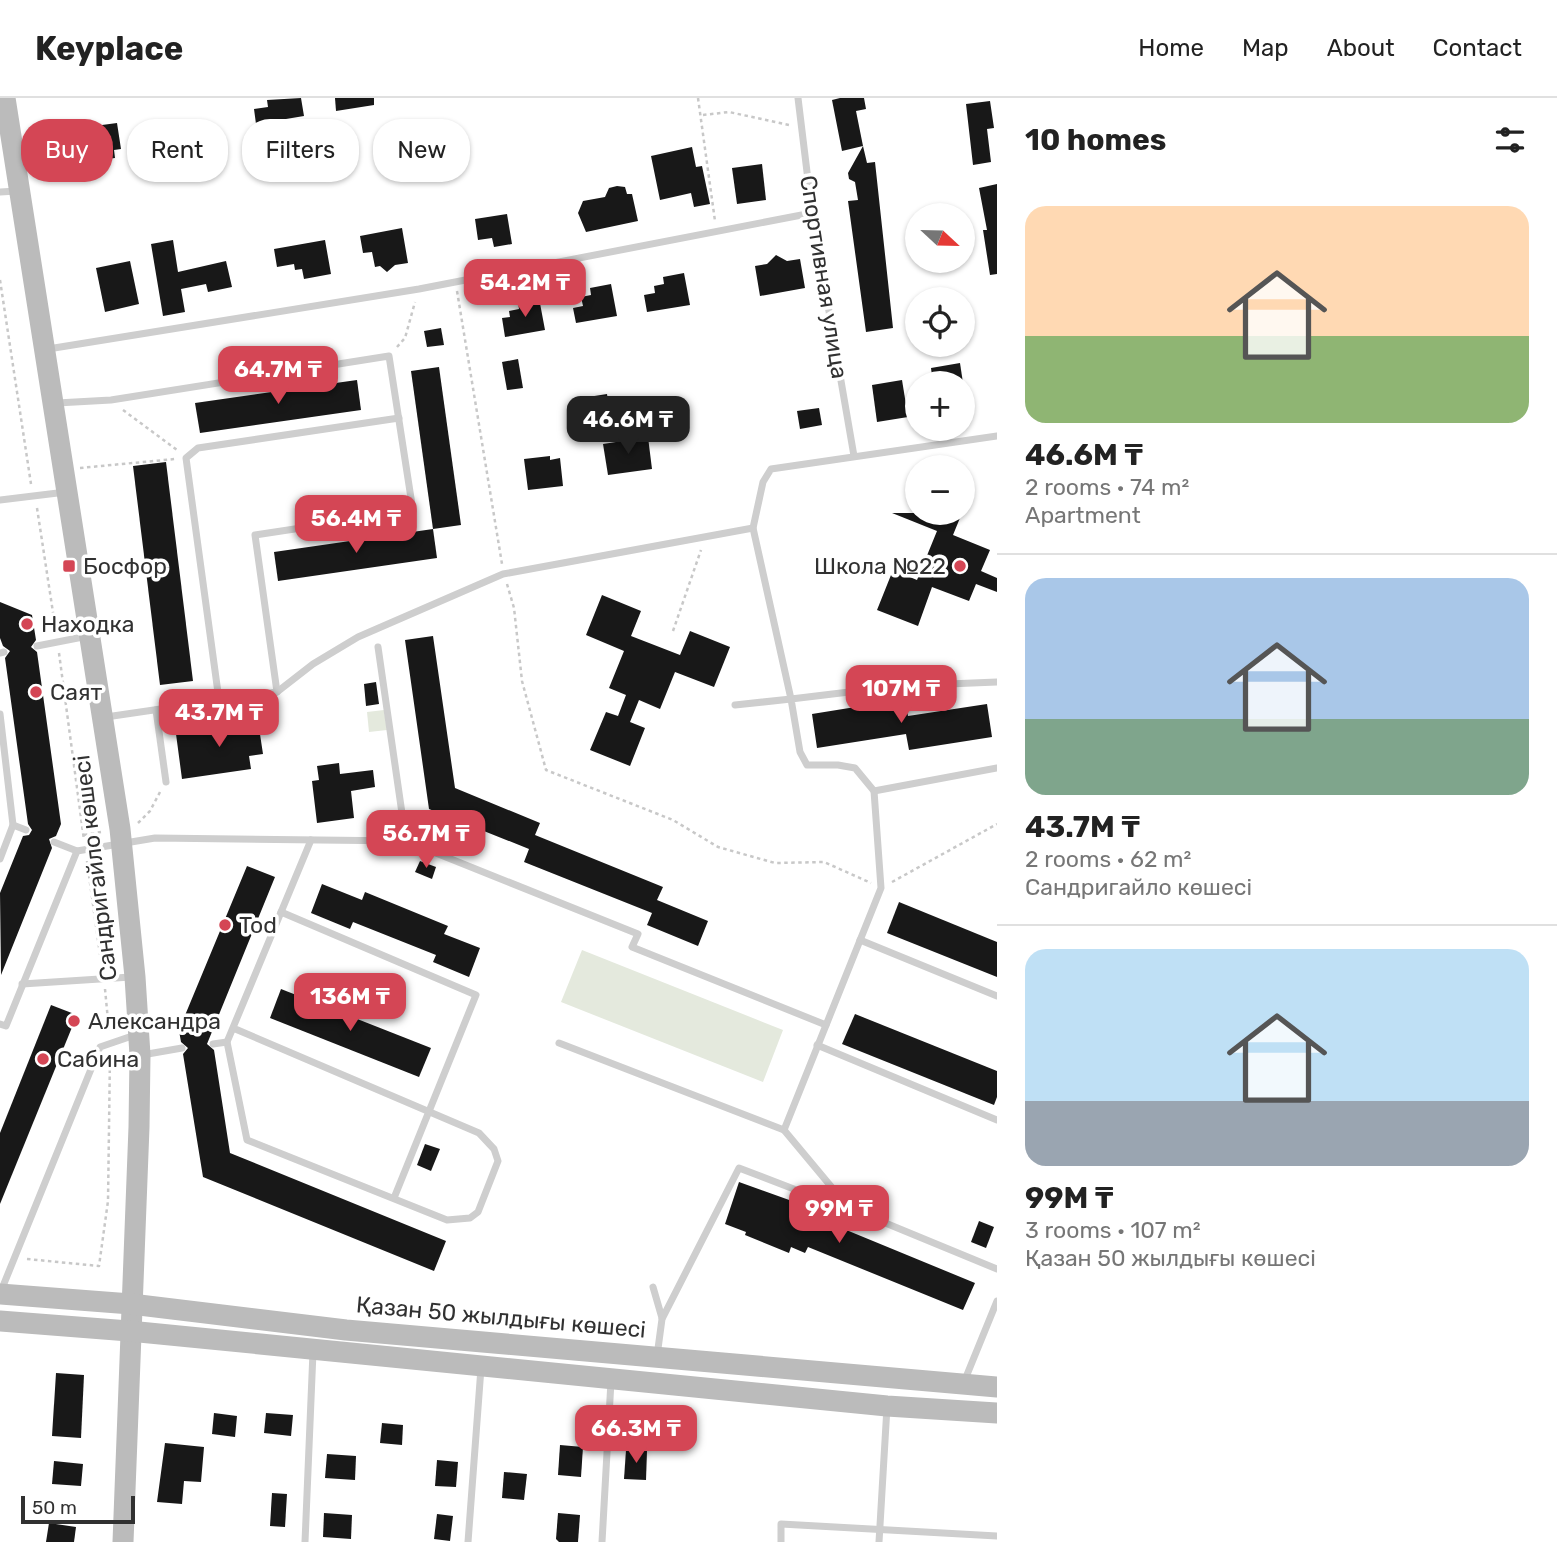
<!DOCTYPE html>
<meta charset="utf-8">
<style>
:root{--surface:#fff;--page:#f2f2f2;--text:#222;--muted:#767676;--line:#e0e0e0;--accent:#d44655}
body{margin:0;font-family:Rubik,sans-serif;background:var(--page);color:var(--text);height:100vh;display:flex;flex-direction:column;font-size:26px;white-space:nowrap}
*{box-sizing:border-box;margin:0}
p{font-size:23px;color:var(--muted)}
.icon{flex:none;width:38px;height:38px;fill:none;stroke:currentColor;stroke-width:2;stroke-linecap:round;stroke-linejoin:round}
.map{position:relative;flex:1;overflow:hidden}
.drawer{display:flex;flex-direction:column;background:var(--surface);width:560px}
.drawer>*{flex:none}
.hud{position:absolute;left:21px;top:21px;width:665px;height:63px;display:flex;gap:14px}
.needle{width:46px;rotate:112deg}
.tools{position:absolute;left:905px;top:105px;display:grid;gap:14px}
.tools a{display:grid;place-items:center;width:70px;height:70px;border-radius:50%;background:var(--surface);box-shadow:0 2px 5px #0004;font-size:35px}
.scale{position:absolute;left:21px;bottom:18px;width:114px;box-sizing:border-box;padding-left:7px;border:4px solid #313131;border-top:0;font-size:19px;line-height:24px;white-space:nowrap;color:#313131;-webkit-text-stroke:5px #fff;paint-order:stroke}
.price{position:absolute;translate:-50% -60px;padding:0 16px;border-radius:14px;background:var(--accent);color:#fff;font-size:23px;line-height:46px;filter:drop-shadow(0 2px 4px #0008)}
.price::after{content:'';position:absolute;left:50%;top:42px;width:21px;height:16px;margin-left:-10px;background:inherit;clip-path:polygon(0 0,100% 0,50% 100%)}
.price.on{background:#222;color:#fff}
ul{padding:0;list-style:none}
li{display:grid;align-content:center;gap:14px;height:371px;padding:0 28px}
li+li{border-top:2px solid var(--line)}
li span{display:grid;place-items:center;height:217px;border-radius:21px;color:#555}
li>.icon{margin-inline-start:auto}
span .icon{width:126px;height:126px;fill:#fffc;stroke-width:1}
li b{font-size:30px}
h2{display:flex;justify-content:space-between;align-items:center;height:84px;padding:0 28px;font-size:30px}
.pill{padding:0 24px;border-radius:28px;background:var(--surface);box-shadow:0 2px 5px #0004;font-size:24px;line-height:63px}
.pill.on{background:var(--accent);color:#fff}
header{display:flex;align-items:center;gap:42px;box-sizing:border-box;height:98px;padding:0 35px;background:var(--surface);border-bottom:2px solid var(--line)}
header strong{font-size:33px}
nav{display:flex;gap:38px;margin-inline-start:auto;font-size:24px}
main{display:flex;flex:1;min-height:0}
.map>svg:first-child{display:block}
.green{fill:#e4e9dd}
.building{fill:#181818}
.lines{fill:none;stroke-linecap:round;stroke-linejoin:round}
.path{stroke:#c8c8c8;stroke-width:2.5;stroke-dasharray:3.5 3.5;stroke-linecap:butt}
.lane{stroke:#cecece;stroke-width:7}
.secondary{stroke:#bbb;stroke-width:21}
.poi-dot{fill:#d44655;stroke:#fff;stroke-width:2.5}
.labels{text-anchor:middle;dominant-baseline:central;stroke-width:7;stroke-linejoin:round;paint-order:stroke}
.street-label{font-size:23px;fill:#313131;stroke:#fff}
.poi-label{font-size:23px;fill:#313131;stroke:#fff;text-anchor:start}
</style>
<header>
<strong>Keyplace</strong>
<nav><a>Home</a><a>Map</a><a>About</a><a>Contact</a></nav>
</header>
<main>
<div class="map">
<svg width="997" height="1444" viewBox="0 0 997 1444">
<rect width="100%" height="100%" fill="#fff"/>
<g class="green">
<path d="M384,612L387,632L369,634L367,614Z"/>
<path d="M582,852L783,932L763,984L561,904Z"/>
</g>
<g class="building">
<path d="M301,0L304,18L256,26L254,11L268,9L267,2Z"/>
<path d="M335,0H374V7L336,13Z"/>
<path d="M840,0H864L866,11L856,13L863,48L842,53L832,2Z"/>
<path d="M990,3L994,30L987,31L991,64L973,67L966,6Z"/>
<path d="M117,25L121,51L114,52L115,60L82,64L80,46L89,44L87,29Z"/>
<path d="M208,39L215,70L171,78L168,62L172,54L188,50L187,44Z"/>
<path d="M277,48L280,60L261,63L259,51Z"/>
<path d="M863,48L867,65L875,64L893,230L866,234L848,103L858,102L855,84L849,81L848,75Z"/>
<path d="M692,49L696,69L702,68L710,106L694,109L691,95L660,102L651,58Z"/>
<path d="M762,66L766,102L737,106L732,70Z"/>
<path d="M997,86V176L990,177L983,132H987L979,90Z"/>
<path d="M617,88L625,89L627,96H632L638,123L586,134L578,115L583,103L605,99L609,90Z"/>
<path d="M507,116L512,146L494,149L492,140L478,142L475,121Z"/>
<path d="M402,130L408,165L395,167L387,174L380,168L375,169L372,154L363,155L360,138Z"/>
<path d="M173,142L178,174L226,163L232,189L208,194L206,186L181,191L185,214L163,218L151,146Z"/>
<path d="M325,142L331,176L304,181L302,171L295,172L294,166L277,169L274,151Z"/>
<path d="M776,157L787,163L800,161L805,190L760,198L755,168L767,166Z"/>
<path d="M130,163L139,206L105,214L96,170Z"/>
<path d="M684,175L690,207L647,214L644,197L655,195L654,188L664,186L663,179Z"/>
<path d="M611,186L617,218L576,225L573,210L583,208L581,199L591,197L590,190Z"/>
<path d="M539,200L545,232L505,239L502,220L510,219L509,213L519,211L518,204Z"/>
<path d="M441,230L444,247L427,249L424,233Z"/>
<path d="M518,261L523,290L507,292L502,264Z"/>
<path d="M960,265L963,285H933L931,270Z"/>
<path d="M439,269L461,427L433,431L411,273Z"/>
<path d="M357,282L361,312L200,335L195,305Z"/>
<path d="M902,282L908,319L877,324L872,287Z"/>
<path d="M607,296L610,317L585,321L582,300Z"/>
<path d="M819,310L822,327L800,331L797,313Z"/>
<path d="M648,339L652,371L608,377L603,346Z"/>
<path d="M550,358V362L560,360L563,388L528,392L524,361Z"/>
<path d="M166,364L193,583L160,587L133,368Z"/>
<path d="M892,415H962L953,437L990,452L981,473L997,480V494L976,486L969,503L932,489L918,528L877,512L893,472L917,482L937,433Z"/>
<path d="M433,431L437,460L278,483L274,454Z"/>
<path d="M602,497L641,513L631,538L680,557L690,533L730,549L714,589L675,574L660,611L639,602L630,624L645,630L630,668L590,652L606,614L618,618L626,597L609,590L624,553L586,537Z"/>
<path d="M0,504L32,517L36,542L31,549L37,554L61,726L56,738L49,741L52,750L1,877L0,795L23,738L29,737L32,732L28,726L5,560L10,553L3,548L0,540Z"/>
<path d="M433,538L455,690L540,725L535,737L663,789L657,802L708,823L698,848L647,827L652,815L524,764L529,751L429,711L405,542Z"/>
<path d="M376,584L379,606L366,608L364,586Z"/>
<path d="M905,601L908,618L987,606L992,639L909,652L906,636L817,650L812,616Z"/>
<path d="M241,621L242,626L258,623L263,656L249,658L251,671L182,681L176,636L229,628L228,623Z"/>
<path d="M339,665L340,676L373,672L375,689L351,693L354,720L317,725L312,683L319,682L317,668Z"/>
<path d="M420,763L436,769L432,781L415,774Z"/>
<path d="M247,768L275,779L207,946L214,952L230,1055L446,1143L434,1173L203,1079L183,956L188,950L181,944L178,927H181Z"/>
<path d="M322,786L362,802L365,794L448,828L444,836L480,850L469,879L433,864L436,857L353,824L350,831L311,815Z"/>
<path d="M899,804L997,844V879L887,835Z"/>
<path d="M281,891L431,950L419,979L270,920Z"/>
<path d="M51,907L77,917L0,1106V1035Z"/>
<path d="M855,916L997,973V999L994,1007L842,946Z"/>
<path d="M425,1046L440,1051L431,1073L417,1067Z"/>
<path d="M739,1084L792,1103L791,1106L807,1112L805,1115L975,1185L963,1212L808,1149L805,1155L791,1149L789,1155L745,1137L746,1134L725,1126Z"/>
<path d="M979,1123L994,1129L986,1150L971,1144Z"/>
<path d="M56,1275L84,1277L81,1340L52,1338Z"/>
<path d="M214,1315L237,1318L235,1339L212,1336Z"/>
<path d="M266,1315L293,1317L291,1338L264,1335Z"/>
<path d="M382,1325L403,1327L402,1347L380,1345Z"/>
<path d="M165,1345L204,1349L201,1384L184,1383L182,1406L157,1404Z"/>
<path d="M560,1347L583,1349L581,1379L558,1377Z"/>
<path d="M626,1352L647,1353L646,1382L624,1381Z"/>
<path d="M327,1356L356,1358L355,1382L325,1380Z"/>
<path d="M437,1362L458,1364L456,1389L435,1388Z"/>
<path d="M54,1363L83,1366L81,1388L52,1386Z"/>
<path d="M504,1374L527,1376L524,1402L502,1400Z"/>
<path d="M272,1395L287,1396L285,1429L270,1428Z"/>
<path d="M324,1415L352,1417L351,1441L323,1439Z"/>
<path d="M558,1415L580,1417L578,1444H559L556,1441Z"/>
<path d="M437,1416L453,1418L450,1443L434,1441Z"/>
<path d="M49,1425L76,1429L74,1444H46Z"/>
</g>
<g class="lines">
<g class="path">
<path d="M698,0L715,123"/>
<path d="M703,17L729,14L789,27"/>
<path d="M0,182L31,386"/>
<path d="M457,193L502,466"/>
<path d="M397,249L405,240L415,204"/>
<path d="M123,312L177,352"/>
<path d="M80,370L175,361"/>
<path d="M37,410L56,534"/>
<path d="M507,486L514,510L522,583L546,672L673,722L718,749L775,765L824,764L871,785"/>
<path d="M673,533L701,452"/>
<path d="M59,555L84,742"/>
<path d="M138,725L150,713L160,694"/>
<path d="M84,737L101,734"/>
<path d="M87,763L102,871"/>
<path d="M892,784L997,726"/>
<path d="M105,891L109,933"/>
<path d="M27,1161L99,1168L108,1103L110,957"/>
</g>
<g class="lane">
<path d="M798,0L812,115L854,358"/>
<path d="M0,94L17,93"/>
<path d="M48,251L419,191L812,115"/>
<path d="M57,305L111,302L389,258L413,413L255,437L277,594L106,619"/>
<path d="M0,402L66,394"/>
<path d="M37,548L88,538"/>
<path d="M378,549L406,743"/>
<path d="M0,555L4,554"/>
<path d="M997,584L899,588L791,601L800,654L807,667H838L855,670L874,693L881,790L784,1032L849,1110L997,1171"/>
<path d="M277,594L313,566L358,539L503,476L753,430L763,384L771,371L997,338"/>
<path d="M219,602L186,360L198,350L399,320"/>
<path d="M735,607L791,601L753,430"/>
<path d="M156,612L166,684"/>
<path d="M0,616L13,727L0,761"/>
<path d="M874,693L997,670"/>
<path d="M13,727L26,732"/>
<path d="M54,744L77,753"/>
<path d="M281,814L476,897L394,1100"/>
<path d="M860,842L997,898"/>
<path d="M22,886L131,879"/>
<path d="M0,926L6,928L77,753L155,740L406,743L638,836L632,849L826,927"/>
<path d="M233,930L479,1035L494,1051L498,1063L478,1114L470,1120L447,1122L247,1042L227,944L311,742"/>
<path d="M559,945L784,1032"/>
<path d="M213,946L227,944"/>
<path d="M817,947L997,1022"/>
<path d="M142,957L182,950"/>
<path d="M653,1189L662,1220"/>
<path d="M1,1193L100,949L135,937"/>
<path d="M657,1258L662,1221L739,1070L799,1093"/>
<path d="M964,1284L997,1203"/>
<path d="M305,1444L313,1254"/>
<path d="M468,1444L481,1270"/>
<path d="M602,1444L611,1283"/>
<path d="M781,1444V1426L997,1438"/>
<path d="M879,1444L887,1309"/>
</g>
<g class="secondary">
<path d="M5,0L120,731L135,879L140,957L139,1029L123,1444"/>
<path d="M0,1196L131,1206L346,1232L997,1289"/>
<path d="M0,1223L129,1233L887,1308L997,1315"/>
</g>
</g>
<g class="poi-dot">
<rect x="62" y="461" width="14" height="14" rx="3.5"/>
<circle cx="960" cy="468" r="7"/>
<circle cx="27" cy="526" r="7"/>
<circle cx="36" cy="594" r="7"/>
<circle cx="225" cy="827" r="7"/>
<circle cx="74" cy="923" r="7"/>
<circle cx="43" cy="961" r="7"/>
</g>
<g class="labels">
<g class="street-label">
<text transform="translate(824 179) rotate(81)">Спортивная улица</text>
<text transform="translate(95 770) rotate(-97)">Сандригайло көшесі</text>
<text transform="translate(501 1219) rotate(5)">Қазан 50 жылдығы көшесі</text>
</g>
<g class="poi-label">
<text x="83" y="468">Босфор</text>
<text x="946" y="468" text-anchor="end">Школа №22</text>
<text x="41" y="526">Находка</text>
<text x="50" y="594">Саят</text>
<text x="239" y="827">Tod</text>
<text x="88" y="923">Александра</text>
<text x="57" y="961">Сабина</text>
</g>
</g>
</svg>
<div class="tools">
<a><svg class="needle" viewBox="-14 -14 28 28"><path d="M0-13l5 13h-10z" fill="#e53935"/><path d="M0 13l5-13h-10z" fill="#767676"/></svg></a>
<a><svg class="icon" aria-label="locate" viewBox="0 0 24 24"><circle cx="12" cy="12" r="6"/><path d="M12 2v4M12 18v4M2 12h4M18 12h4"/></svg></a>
<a>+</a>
<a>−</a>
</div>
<div class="scale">50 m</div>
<b class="price" style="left:525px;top:221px">54.2M ₸</b>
<b class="price" style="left:278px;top:308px">64.7M ₸</b>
<b class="price on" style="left:628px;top:358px">46.6M ₸</b>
<b class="price" style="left:356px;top:457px">56.4M ₸</b>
<b class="price" style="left:901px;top:627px">107M ₸</b>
<b class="price" style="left:219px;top:651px">43.7M ₸</b>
<b class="price" style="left:426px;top:772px">56.7M ₸</b>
<b class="price" style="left:350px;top:935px">136M ₸</b>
<b class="price" style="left:839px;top:1147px">99M ₸</b>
<b class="price" style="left:636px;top:1367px">66.3M ₸</b>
<div class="hud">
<a class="pill on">Buy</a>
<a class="pill">Rent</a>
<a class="pill">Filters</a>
<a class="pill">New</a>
</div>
</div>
<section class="drawer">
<h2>10 homes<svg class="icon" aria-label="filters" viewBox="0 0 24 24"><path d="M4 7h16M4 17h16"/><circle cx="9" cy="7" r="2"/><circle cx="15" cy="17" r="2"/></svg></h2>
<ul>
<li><span style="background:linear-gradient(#ffd9b3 60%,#8fb573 0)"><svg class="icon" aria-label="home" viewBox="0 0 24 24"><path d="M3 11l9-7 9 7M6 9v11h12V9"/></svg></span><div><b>46.6M ₸</b><p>2 rooms · 74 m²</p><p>Apartment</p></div></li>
<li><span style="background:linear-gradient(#a9c7e8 65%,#7fa58c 0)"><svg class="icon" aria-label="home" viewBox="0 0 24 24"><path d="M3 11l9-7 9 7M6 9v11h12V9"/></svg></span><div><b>43.7M ₸</b><p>2 rooms · 62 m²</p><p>Сандригайло көшесі</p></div></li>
<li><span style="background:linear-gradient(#bfe0f5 70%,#9aa5b1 0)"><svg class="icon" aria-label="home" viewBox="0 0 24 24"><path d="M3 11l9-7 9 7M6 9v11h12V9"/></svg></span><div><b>99M ₸</b><p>3 rooms · 107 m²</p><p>Қазан 50 жылдығы көшесі</p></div></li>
</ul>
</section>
</main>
